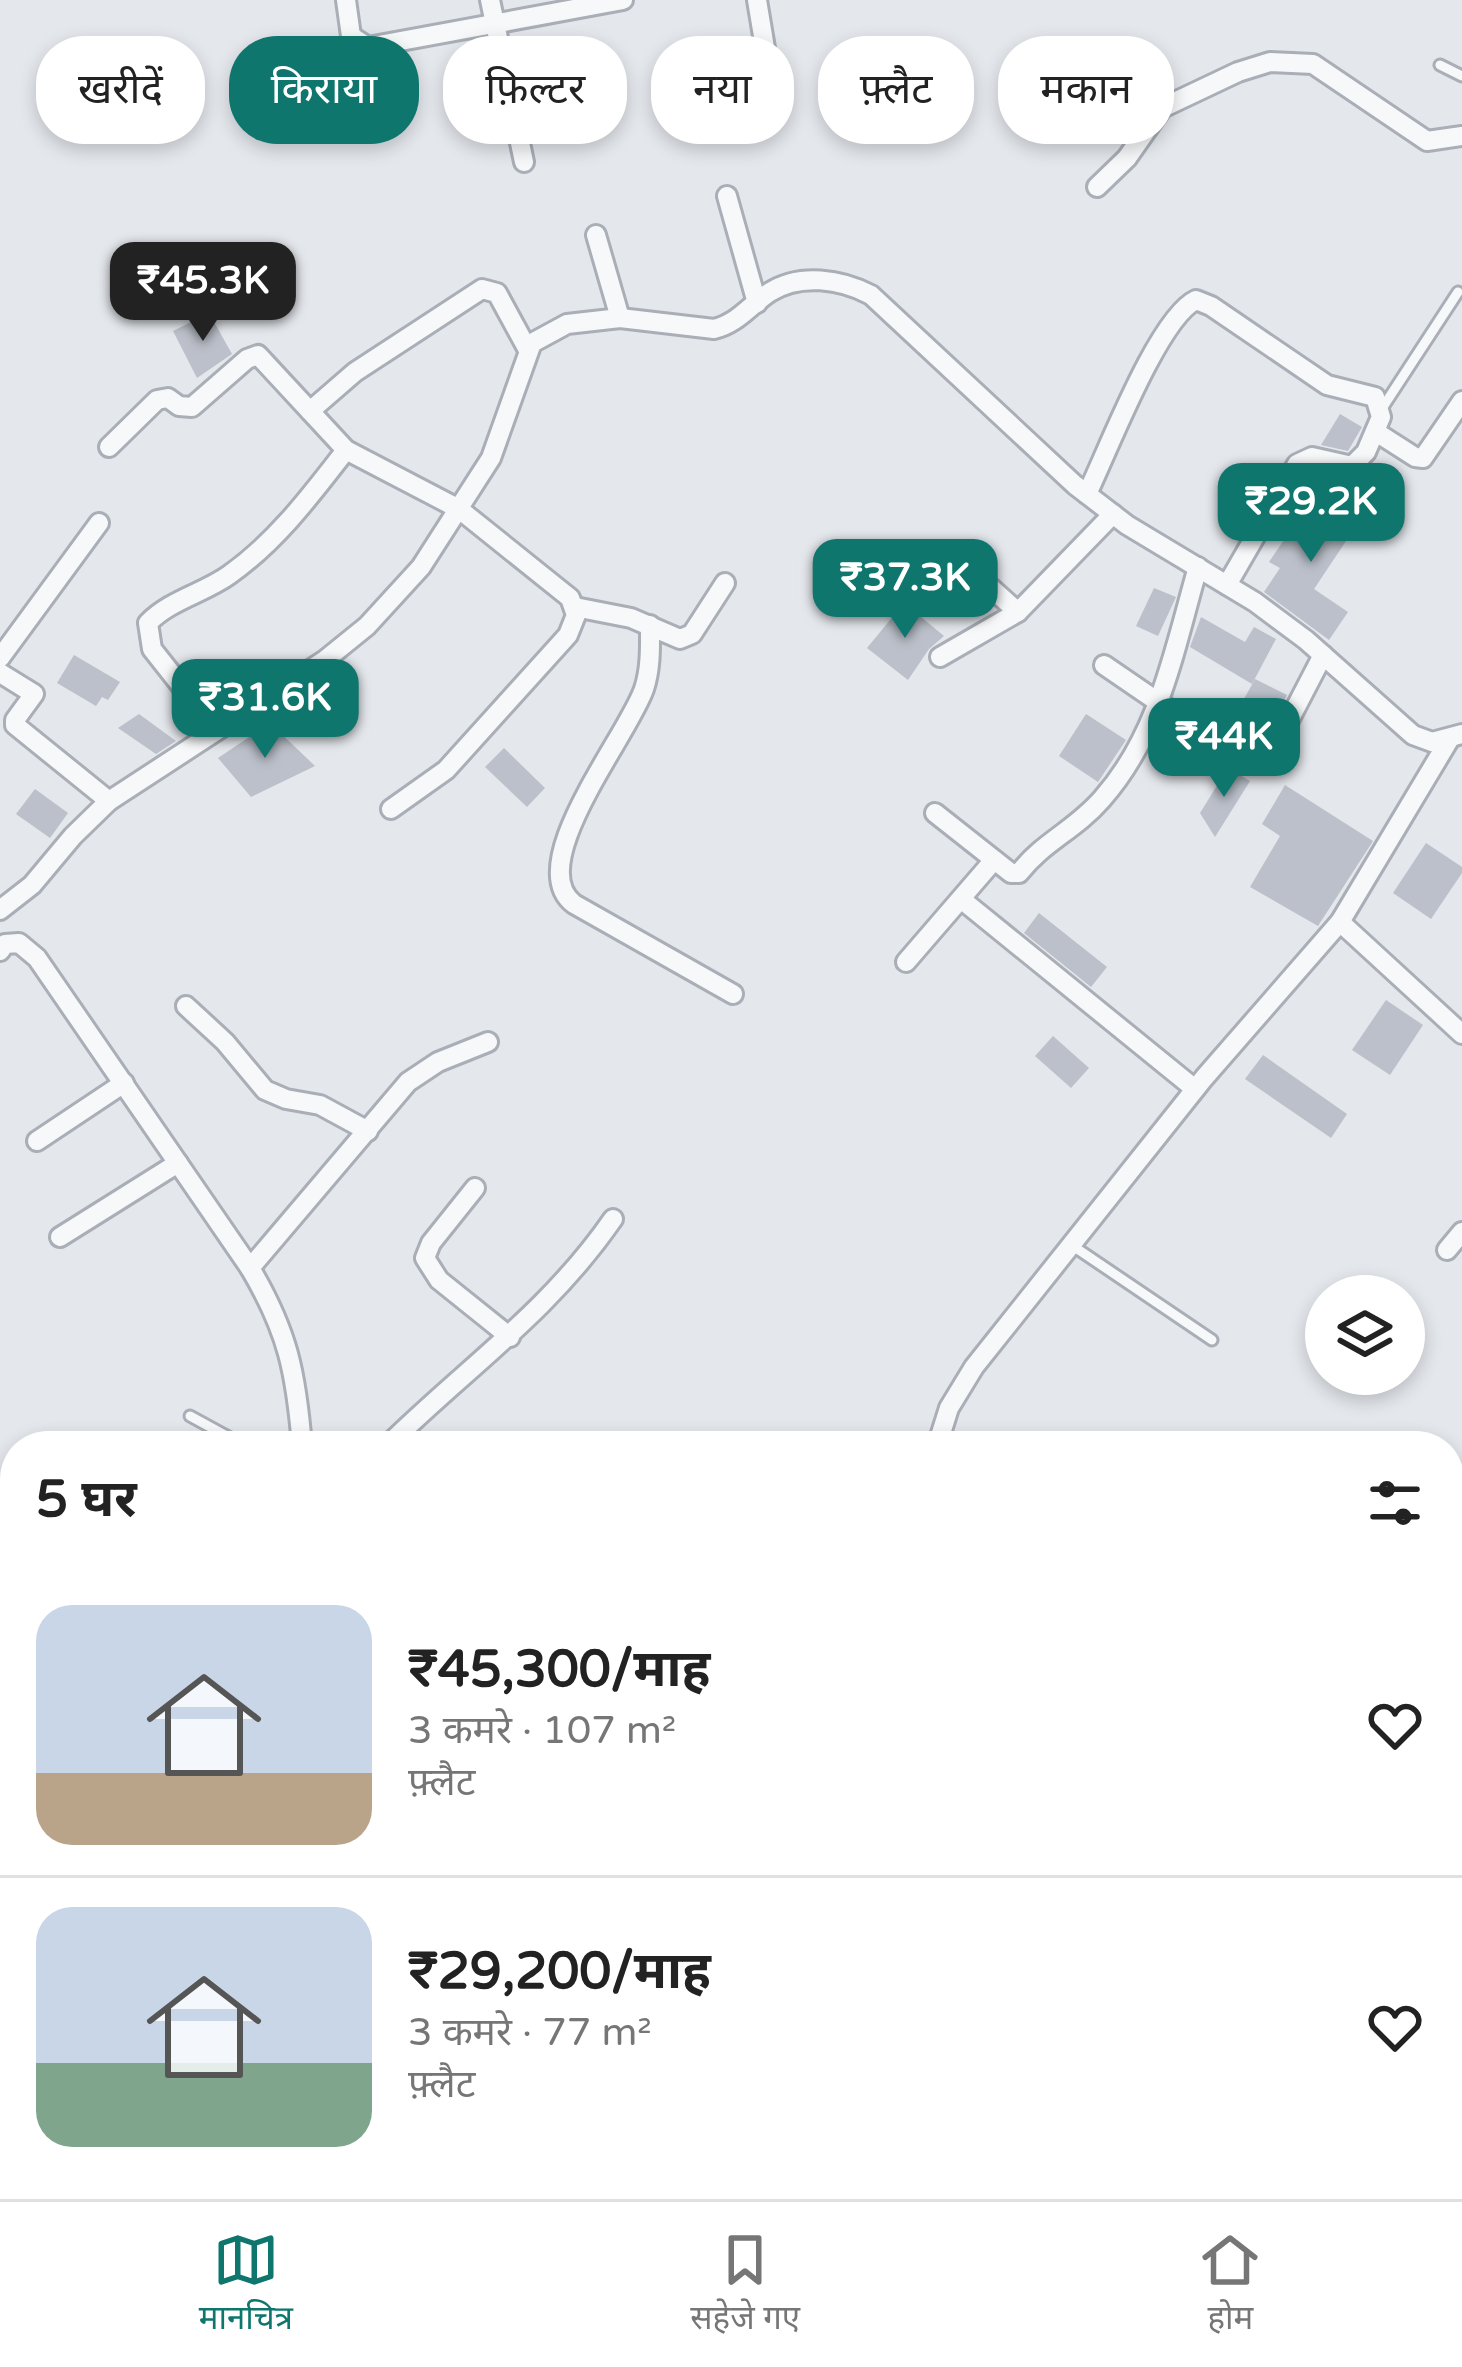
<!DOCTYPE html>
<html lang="hi">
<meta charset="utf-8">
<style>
:root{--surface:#fff;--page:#f2f2f2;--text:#222;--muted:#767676;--line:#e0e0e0;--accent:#0f766e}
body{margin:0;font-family:"Varela Round","Noto Sans Devanagari",sans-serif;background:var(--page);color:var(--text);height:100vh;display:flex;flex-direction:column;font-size:45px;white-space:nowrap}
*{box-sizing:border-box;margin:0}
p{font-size:39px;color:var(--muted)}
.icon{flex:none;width:66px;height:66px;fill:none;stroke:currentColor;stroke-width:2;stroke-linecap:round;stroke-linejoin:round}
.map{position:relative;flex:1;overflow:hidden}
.drawer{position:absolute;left:0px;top:1431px;width:1464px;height:768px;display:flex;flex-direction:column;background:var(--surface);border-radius:48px 48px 0 0;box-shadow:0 6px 18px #0003}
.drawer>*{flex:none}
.hud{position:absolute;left:36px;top:36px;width:1392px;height:108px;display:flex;gap:24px}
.buttons{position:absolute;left:1305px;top:1275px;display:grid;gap:24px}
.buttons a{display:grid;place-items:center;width:120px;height:120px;border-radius:50%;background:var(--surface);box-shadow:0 6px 18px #0003;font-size:60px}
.price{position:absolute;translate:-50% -102px;padding:0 27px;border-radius:24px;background:var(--accent);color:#fff;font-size:39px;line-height:78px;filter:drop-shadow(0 3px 6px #0008)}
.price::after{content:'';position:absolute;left:50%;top:72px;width:36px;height:27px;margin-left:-18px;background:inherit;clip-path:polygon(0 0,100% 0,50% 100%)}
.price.current{background:#222;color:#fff}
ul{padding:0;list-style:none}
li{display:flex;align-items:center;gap:36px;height:300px;padding:0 36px}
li+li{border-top:3px solid var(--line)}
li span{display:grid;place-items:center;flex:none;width:336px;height:240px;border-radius:36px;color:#555}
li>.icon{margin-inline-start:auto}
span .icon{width:144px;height:144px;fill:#fffc;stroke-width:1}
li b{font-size:51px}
h2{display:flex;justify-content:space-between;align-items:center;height:144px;padding:0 36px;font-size:51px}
.chip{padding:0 42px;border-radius:48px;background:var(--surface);box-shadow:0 6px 18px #0003;font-size:42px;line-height:108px}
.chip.current{background:var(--accent);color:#fff}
.tabs{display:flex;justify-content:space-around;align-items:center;height:168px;border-top:3px solid var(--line);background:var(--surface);font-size:33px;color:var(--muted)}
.tabs a{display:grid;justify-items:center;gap:6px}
.tabs .current{color:var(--accent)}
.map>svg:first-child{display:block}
.building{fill:#bbc0ca}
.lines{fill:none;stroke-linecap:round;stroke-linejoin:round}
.service-casing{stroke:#a9aeb7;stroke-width:15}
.minor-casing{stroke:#a9aeb7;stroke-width:24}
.service{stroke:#f7f8fa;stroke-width:9}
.minor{stroke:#f7f8fa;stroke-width:18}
.rail{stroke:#7d8696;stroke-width:6;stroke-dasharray:6 12;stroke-linecap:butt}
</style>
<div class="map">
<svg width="1462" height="2199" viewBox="0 0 1462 2199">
<rect width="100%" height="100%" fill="#e4e7ec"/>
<g class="building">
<path d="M209,313L232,354L197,378L173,331Z"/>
<path d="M1340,414L1362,427L1348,451L1321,445Z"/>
<path d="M1315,494L1358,523L1314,589L1348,612L1329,640L1264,592L1280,568L1269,562Z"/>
<path d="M1154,588L1176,597L1158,636L1136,626Z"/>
<path d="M904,603L944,636L929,649L908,680L867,648Z"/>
<path d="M1201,617L1245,642L1254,627L1276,639L1252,684L1190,647Z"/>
<path d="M74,655L120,682L108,700L102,697L96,706L57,683Z"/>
<path d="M1255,679L1287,695L1261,746L1228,728Z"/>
<path d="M139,714L176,741L156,754L118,728Z"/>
<path d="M1086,714L1126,740L1098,782L1059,756Z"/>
<path d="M270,723L315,766L251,797L218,758Z"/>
<path d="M504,748L545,788L527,807L485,767Z"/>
<path d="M1228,768L1250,781L1215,837L1200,813Z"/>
<path d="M1285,785L1373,841L1318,926L1250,887L1280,836L1262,824Z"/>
<path d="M35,789L68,813L50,838L16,814Z"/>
<path d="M1426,843L1462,867V873L1431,919L1393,893Z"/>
<path d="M1039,913L1107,967L1091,987L1024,933Z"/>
<path d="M1386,1000L1423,1025L1390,1075L1352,1050Z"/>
<path d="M1053,1036L1089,1068L1071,1088L1035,1056Z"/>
<path d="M1263,1055L1347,1114L1331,1138L1245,1079Z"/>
</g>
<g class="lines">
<defs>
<g id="service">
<path d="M1440,65L1462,76"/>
<path d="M1381,410L1458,292"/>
<path d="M1073,1246L1212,1340"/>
<path d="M190,1416L245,1446"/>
</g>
<g id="minor">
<path d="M346,0L351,36L368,47L623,0"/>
<path d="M490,0L524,162"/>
<path d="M757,0L771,84"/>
<path d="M1097,187L1127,158L1162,108L1238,72L1270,62L1313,64L1427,141L1462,136"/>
<path d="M727,196L757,303"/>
<path d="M596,235L620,318"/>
<path d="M310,411L355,372L482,289L497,293L528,350"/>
<path d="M1376,432L1415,457L1423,458L1462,401"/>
<path d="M109,447L157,400L168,398L179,406L192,407L247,359L258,355L346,450L459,509L570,598L576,615L568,635L446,770L391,809"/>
<path d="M1087,494C1107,453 1158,318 1196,300L1211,306L1327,385L1375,397L1381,417L1366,452L1352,466L1312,457L1297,464L1227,585"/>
<path d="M961,561L1018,612"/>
<path d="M575,607L631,618L680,639L692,634L725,583"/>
<path d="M650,625C650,646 651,668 644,689C628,736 522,865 574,904L733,994"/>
<path d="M940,657L1018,612L1113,514"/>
<path d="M0,658L99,523"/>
<path d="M1104,665L1161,704L1253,758L1268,761L1323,655"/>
<path d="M0,673L34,694L15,720V725L109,801"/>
<path d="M216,730L152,649L148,623C170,600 204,593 229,575C277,541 311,495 346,450"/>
<path d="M935,813L1011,873H1019C1044,841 1074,831 1102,799C1160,733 1174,650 1198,567"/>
<path d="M961,899L1195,1089"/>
<path d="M0,910L32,885L73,836L109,801L325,660L367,626L421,567L491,458L532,343L567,324L620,318L714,329C737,324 750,305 770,292C800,273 841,279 871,295L1075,485L1127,525L1255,602L1306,640L1413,735L1432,742L1462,734"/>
<path d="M1340,922L1462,1034"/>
<path d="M0,951L5,944L19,943L37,958L250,1268C288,1332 296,1373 302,1446"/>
<path d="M906,962L994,860"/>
<path d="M186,1006L225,1042L265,1090L286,1099L320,1105L368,1131"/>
<path d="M37,1141L124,1083"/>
<path d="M475,1188L431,1243L425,1258L439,1280L510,1337"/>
<path d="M60,1237L178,1163"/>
<path d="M1447,1250L1462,1232"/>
<path d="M250,1268L408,1082L438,1062L488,1042"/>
<path d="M387,1446C466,1368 548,1313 613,1219"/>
<path d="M937,1446L949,1408L974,1367L1204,1078L1340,922L1449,740"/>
<path d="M0,1549L15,1553"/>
<path d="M1449,1969L1462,1958"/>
<path d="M0,2055L15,2042"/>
<path d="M1449,2105L1462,2094"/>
<path d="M0,2170L7,2199"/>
<path d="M229,2184L232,2199"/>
<path d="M987,2184L999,2199"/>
<path d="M1141,2199L1142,2184"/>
<path d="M1406,2199L1412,2184"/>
</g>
</defs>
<use href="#service" class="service-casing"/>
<use href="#minor" class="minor-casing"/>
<use href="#service" class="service"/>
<use href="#minor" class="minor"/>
<g class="rail">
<path d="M0,1508L15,1513"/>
<path d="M1449,1799L1462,1801"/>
</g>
</g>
</svg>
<div class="buttons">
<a><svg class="icon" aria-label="layers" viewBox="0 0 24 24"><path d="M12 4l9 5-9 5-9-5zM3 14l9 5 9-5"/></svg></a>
</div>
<b class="price current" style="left:203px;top:344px">₹45.3K</b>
<b class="price" style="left:1311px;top:565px">₹29.2K</b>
<b class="price" style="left:905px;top:641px">₹37.3K</b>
<b class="price" style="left:265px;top:761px">₹31.6K</b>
<b class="price" style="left:1224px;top:800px">₹44K</b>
<div class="hud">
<a class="chip">खरीदें</a>
<a class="chip current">किराया</a>
<a class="chip">फ़िल्टर</a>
<a class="chip">नया</a>
<a class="chip">फ़्लैट</a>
<a class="chip">मकान</a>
</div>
<section class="drawer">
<h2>5 घर<svg class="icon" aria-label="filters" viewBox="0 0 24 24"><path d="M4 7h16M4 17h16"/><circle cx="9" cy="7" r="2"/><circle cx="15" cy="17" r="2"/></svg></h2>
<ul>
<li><span style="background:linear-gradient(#c9d6e8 70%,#b9a48a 0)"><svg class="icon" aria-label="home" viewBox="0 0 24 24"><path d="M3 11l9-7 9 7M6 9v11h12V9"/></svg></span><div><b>₹45,300/माह</b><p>3 कमरे · 107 m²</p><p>फ़्लैट</p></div><svg class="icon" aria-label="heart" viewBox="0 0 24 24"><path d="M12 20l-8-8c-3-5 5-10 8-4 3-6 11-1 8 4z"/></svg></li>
<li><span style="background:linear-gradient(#c9d6e8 65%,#7fa58c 0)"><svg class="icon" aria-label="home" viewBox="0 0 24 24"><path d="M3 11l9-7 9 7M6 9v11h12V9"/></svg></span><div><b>₹29,200/माह</b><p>3 कमरे · 77 m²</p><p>फ़्लैट</p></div><svg class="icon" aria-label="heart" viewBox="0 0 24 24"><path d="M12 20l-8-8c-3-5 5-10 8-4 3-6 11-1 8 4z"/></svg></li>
</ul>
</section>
</div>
<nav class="tabs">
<a class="current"><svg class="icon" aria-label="map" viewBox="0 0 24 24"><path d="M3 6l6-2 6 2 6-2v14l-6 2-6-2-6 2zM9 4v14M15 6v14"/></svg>मानचित्र</a>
<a><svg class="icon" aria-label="saved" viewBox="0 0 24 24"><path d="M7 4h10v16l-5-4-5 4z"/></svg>सहेजे गए</a>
<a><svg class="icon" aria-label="home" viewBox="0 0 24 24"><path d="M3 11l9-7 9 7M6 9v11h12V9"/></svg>होम</a>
</nav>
